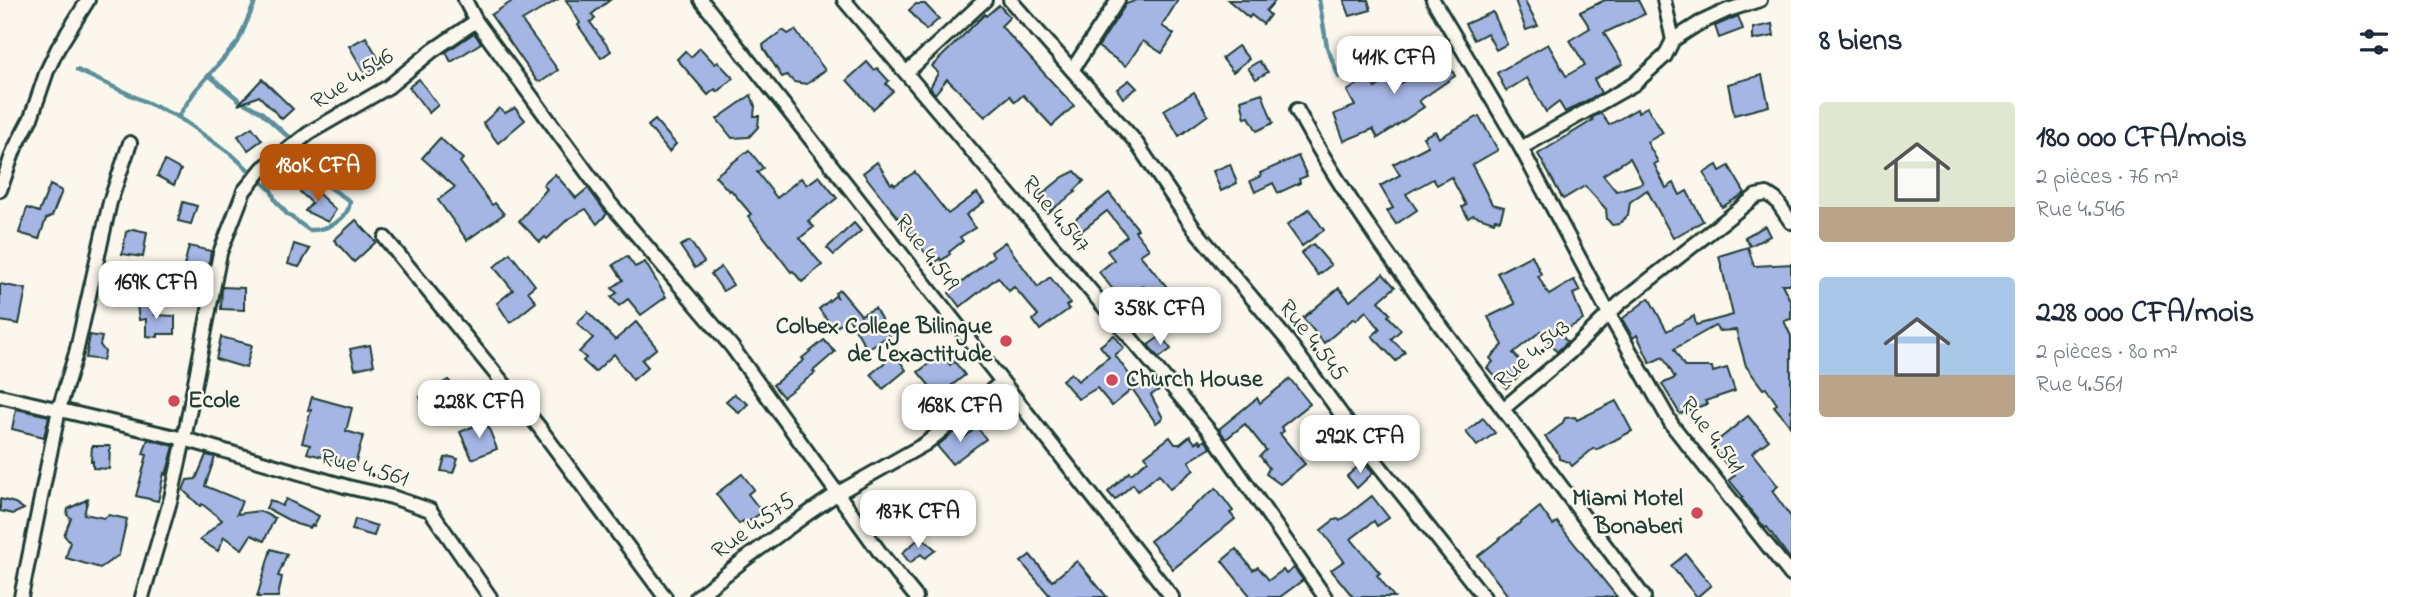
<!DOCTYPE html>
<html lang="fr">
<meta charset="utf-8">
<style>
:root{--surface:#fff;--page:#f2f2f3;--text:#1f2937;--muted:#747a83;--accent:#b45309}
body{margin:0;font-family:"Indie Flower",sans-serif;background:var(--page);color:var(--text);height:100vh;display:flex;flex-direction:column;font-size:26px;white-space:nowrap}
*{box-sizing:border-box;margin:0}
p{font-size:23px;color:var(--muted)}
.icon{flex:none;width:38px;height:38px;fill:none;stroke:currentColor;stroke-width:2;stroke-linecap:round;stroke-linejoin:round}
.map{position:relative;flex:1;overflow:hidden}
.side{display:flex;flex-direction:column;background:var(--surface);width:630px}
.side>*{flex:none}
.price{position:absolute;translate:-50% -60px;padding:0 16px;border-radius:14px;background:#fff;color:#222;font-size:23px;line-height:46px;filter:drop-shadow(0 2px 4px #0008)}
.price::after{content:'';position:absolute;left:50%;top:42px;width:21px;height:16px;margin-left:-10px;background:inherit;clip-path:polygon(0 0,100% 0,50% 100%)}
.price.on{background:var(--accent);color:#fff}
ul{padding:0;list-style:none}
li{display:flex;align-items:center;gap:21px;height:175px;padding:0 28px}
li span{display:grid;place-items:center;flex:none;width:196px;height:140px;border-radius:7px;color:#555}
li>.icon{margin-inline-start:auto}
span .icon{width:84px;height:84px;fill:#fffc;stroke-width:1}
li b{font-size:30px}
h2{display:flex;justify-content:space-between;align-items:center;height:84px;padding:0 28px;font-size:30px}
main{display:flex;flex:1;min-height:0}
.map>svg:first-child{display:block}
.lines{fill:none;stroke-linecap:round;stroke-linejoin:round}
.stream{stroke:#5a909d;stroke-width:4.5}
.building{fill:#a5b5e4;stroke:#1f3d34;stroke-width:2;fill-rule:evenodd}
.minor-casing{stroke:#1f3d34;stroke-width:18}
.minor{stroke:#fbf7ec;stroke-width:12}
.poi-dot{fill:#d1495b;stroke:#fbf7ec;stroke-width:2.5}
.labels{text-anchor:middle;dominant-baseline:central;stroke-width:5;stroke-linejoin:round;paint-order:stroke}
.street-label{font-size:24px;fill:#1f3d34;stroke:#fbf7ec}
.poi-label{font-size:24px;font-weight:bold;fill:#1f3d34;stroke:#fbf7ec;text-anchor:end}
</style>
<main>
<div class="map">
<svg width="1791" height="597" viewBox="0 0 1791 597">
<rect width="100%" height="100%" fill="#fbf7ec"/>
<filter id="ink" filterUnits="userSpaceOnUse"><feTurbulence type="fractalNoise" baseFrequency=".0143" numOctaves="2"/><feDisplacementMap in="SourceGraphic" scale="14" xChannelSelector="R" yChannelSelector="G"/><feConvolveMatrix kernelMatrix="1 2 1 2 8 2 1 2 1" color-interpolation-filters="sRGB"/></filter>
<g filter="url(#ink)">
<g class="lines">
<g class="stream">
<path d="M1319,0L1327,47L1339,77"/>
<path d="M77,70L178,117L231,154L271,190L275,200L287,214L309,230C327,231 349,219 350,201L329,187L319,157L308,148L285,134L261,112L239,100L210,76"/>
<path d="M178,117L195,91L238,42L256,0"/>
</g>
</g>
<g class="building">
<path d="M514,0H557L522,21L558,70L541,82L537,81L491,15Z"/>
<path d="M566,0H610L592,14L595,19L590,22L611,51L601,58L578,25L580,23Z"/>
<path d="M1137,0H1178L1162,26L1174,34L1162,53L1143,41L1126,66L1098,47L1126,4Z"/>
<path d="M1228,0H1276L1266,11L1270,15L1263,24L1251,15L1249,18Z"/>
<path d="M1344,0H1368L1371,10L1350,16Z"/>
<path d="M1515,0H1524L1538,26L1526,30Z"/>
<path d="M1605,0H1638L1645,14L1604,33L1623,64L1594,79L1601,93L1565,112L1559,102L1546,112L1527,78L1506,91L1497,73L1548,44L1566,76L1585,65L1570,40L1590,28L1580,12Z"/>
<path d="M916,4H925L939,19L926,30L909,10Z"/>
<path d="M999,5L1010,17L1001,26L1074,106L1052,126L1023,95L1015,102L1010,96L985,117L947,79L935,94L930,88L938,73L932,66L985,14L986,16Z"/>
<path d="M1493,12L1507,44L1496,50L1487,33L1474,40L1465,24Z"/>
<path d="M1738,16L1743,29L1719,38L1715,26Z"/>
<path d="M1772,24L1774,36L1753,40V28Z"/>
<path d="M783,30L788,34L795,30L825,70L807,84L794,82L787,75L782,77L764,49L763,45Z"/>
<path d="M474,33L481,43L451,62L446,52Z"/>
<path d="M366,37L383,66L366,75L349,46Z"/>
<path d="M1435,39L1455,76L1419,101L1424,107L1378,138L1373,129L1344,141L1334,114L1355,106L1347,91L1369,77L1375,88L1386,81L1391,89L1418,73L1409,57Z"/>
<path d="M1238,46L1249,59L1233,72L1222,58Z"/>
<path d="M700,48L715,64L718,62L733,78L718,92L715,89L708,95L677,59L685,51L691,57Z"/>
<path d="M1259,61L1268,72L1256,79L1248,68Z"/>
<path d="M867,62L874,70L877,68L889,81L886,84L893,91L873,109L847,80Z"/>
<path d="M1762,75L1769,106L1734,115L1728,84Z"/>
<path d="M262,79L293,109L282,119L259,96L238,105Z"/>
<path d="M419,79L438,105L429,113L409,87Z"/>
<path d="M1129,80L1137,88L1123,98L1117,89Z"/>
<path d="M1194,92L1208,115L1179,136L1164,110Z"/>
<path d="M1262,93L1273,123L1257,131L1249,117L1245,118L1241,100Z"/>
<path d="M751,95L755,106L754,116H759L758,127L749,137L732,138L717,119Z"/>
<path d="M1647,107L1663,133L1647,142L1658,162L1654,164L1666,188L1674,183L1680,195L1687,191L1703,221L1673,238L1647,190L1630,202L1628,215L1619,224L1612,225L1607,219L1606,209L1585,186L1563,199L1538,154L1593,120L1591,118L1601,113L1609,125L1637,109L1638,112ZM1630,158L1643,183L1616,191L1603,175Z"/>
<path d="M499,108L505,113L515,108L525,120L498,143L483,123Z"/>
<path d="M1479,116L1498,150L1472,165L1492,204L1504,207L1500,220L1495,219L1494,222L1473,215L1468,218L1462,207L1466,205L1451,177L1437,185L1433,179L1406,194L1417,210L1396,224L1387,211L1393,208L1380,186L1400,175L1393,164L1428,146L1423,137L1435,131L1439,138Z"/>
<path d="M655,120L676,144L669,152L648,126Z"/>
<path d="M252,127L262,140L248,150L238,136Z"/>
<path d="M440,138L463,159L460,162L492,205L495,203L504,214L467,240L438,200L455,187L422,158Z"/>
<path d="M749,150L763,168L757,172L777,198L801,178L807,185L819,176L837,198L808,221L814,227L800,238L822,265L802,282L793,271L791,272L748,216L751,214L731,190L729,191L715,176Z"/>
<path d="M1298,156L1307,176L1299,179L1300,183L1278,193L1273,183L1255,192L1250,181L1261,176L1260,173Z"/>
<path d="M294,159L310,171L299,186L286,177L284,172Z"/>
<path d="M165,161L181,170L174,185L157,176Z"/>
<path d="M877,162L891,184L893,183L895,185L915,172L948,214L977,193L984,202L966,215L975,228L960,237L963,241L949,252L950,254L941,261L940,258L934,264L863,173Z"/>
<path d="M1230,164L1237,183L1221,191L1213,171Z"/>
<path d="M1717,165L1720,171L1729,166L1745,193L1722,207L1704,173Z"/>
<path d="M1075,171L1084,181L1074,191L1076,192L1047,213L1036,199L1063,177Z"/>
<path d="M555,174L576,198L588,188L607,214L597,224L586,209L568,219L547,239L545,237L540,242L519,221L547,189L543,185Z"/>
<path d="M307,183L336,210L328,222L305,211L312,203L300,192Z"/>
<path d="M50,185L62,191L52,216L46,219L39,239L19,233L27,208L39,212Z"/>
<path d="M1109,193L1138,229L1135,231L1149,249L1140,255L1167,287L1154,300L1143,286L1123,302L1099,272L1114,260L1107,251L1127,236L1107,211L1075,236L1067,226Z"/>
<path d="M183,202L197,206L191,224L178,221Z"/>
<path d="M1309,209L1324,230L1302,246L1287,225Z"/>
<path d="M356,220L376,242L354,262L334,240Z"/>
<path d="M854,223L861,231L834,255L827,248Z"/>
<path d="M1765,226L1770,236L1750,246L1745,237Z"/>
<path d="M133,229L147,232L143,257L122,254L126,232Z"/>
<path d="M690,241L704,262L695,268L680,246Z"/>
<path d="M1005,242L1038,287L1050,277L1070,303L1066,306L1069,309L1040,330L1033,320L1038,315L1014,287L1009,291L998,277L960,307L949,293L994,256L991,252Z"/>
<path d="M294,244L310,249L299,267L288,264Z"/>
<path d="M1313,244L1331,265L1318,275L1301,253Z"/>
<path d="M189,246L211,251L207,276L183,270Z"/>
<path d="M1748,247L1754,266L1791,264V284H1782L1791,302V319L1784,321L1791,336V427L1774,406L1777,404L1766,388L1763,389L1746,366L1736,330L1719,331L1715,326L1674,349L1685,367H1712L1713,372L1727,368L1735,391L1705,401L1707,404L1680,414L1662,384L1675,378L1663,357L1650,363L1637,335L1633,338L1622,319L1649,298L1667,331L1694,316L1696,325L1733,315L1719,256Z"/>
<path d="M510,253L535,285L528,291L536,302L510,323L497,303L513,290L494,267Z"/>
<path d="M1532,255L1541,274L1538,276L1549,295L1574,280L1580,291L1573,294L1583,320L1560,333L1567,342L1557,352L1541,331L1513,353L1527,368L1506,388L1487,368L1493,362L1490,358L1503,345L1488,317L1515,304L1497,273Z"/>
<path d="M627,256L635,267L645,262L666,297L641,315L628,299L619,306L611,297L617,293L612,288L623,280L613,265Z"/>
<path d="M721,267L733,285L723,291L711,274Z"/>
<path d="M1383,274L1395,287L1379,301L1390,314L1388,316L1401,330L1391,339L1405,352L1396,361L1372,336L1380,329L1366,311L1356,320L1354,318L1324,343L1303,318L1339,288L1350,301Z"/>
<path d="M0,284L26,289L19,324L0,321Z"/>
<path d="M222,287L244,288V310L221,309Z"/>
<path d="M840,290L861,315L875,308L890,335L867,349L849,318L834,329L819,309L835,296L837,297L835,293Z"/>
<path d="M152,302L155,315L175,316V334H158V337L146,336V319L139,320L137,305Z"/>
<path d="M588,312L615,340L636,322L657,348L642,360L648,367L633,380L614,354L595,372L583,361L586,358L579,352L593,338L577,323Z"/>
<path d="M90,335L102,337L100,345L105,352L103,360L86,358Z"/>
<path d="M1114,335L1124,348L1115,355L1137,385L1112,406L1097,388L1078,399L1062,380L1071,373L1078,381L1109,357L1100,346Z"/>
<path d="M1161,336L1171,349L1159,358L1148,345Z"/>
<path d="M221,337L252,345L246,368L216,359Z"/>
<path d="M824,340L835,352L813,371L815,373L783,397L773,385L804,360L802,358Z"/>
<path d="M370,345L374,365L355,369L350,349Z"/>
<path d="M895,354L906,370L883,389L871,374Z"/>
<path d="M942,354L950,365L954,361L965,375L938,396L918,372Z"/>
<path d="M1153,378L1162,388L1151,395L1163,418L1156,423L1133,390Z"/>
<path d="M1290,379L1310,404L1281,427L1284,431L1280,434L1305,464L1280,484L1266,474L1269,468L1260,456L1266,450L1245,424L1226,439L1219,429L1257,398L1260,403Z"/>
<path d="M448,380L463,396L448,409L432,416H427L420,397Z"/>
<path d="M734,394L748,404L739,413L726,401Z"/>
<path d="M312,397L352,408L346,431L363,436L355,465L307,453L310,445L302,443L311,410H308Z"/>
<path d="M1616,401L1632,431L1596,450L1594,448L1572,466L1569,462L1559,459L1558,453L1545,437L1562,424L1565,418L1575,417L1577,420Z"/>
<path d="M16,409L49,416L44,437L12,429Z"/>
<path d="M1748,416L1769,440L1752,453L1778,486L1772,491L1791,517V560L1767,527L1765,528L1741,498L1743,497L1729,480L1735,475L1711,446Z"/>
<path d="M1483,418L1495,433L1477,446L1466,432Z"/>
<path d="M486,421L497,449L472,459L460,432Z"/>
<path d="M977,427L986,439L952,464L937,446L959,428L965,437Z"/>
<path d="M1190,436L1195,443L1199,440L1201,443L1205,440L1211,448L1189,461L1194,470L1170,489L1159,474L1138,491L1133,484L1115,500L1108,492L1129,472L1131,474L1148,460L1145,456L1170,437L1175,444H1180Z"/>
<path d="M148,439L174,446L166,475L164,473L158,501L136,496L147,455L143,454Z"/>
<path d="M92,446H110L109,469L93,468V461H91Z"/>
<path d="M206,455L215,457L205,486L242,501L237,514L259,511L275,518L264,541L251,535L242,549L224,537L218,551L200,540L222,520L202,504L200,506L183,490L187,480L196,479Z"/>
<path d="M451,457L458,459L453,473L441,471L445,458Z"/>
<path d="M1363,462L1373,473L1357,488L1347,476Z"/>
<path d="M742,474L754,489L748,494L762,512L745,524L743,521L739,524L716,494Z"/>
<path d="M1216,488L1233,511L1230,513L1235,519L1173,569L1150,541Z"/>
<path d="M1372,496L1389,518L1377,526L1374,521L1351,539L1380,573L1377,575L1394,597H1353L1331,570L1344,561L1321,530L1334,520L1338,519L1340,521Z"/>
<path d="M0,499L15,503L24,509L13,514L0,511Z"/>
<path d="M88,499L84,514L104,518L109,515L127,519L119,555L100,568L66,558L70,542L64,535L71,518L67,515L68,509Z"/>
<path d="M286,499L319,516L314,526L312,525L310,528L296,524L266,508L270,500L282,506Z"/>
<path d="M1540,507L1553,525L1557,522L1617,597H1509L1478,556Z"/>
<path d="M355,519L377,526L374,536L352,530Z"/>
<path d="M921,537L936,550L925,558L921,554L910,563L902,553Z"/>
<path d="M271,549L287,554L278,576L282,577L278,597H257Z"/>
<path d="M1236,549L1253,570L1258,567L1269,580L1283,570L1286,574L1294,568L1303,580L1280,597H1251L1222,561Z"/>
<path d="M1686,554L1711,585L1697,597L1671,566Z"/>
<path d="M1030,555L1052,581L1077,561L1107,597H1051L1021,562Z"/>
</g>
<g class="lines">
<defs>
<g id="minor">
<path d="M465,0L476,21L608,201L732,347L881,554L916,597"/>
<path d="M701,0L1172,597"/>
<path d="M844,0L1212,434L1325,597"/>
<path d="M1010,0L1135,141L1193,227L1288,341L1370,454L1484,597"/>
<path d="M1433,0L1521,148L1609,314L1672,425L1791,575"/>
<path d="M1664,0L1673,40"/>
<path d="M1072,70L1118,0"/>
<path d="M906,73L985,0"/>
<path d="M1297,110C1354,217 1431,312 1503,409"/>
<path d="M1521,148L1634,84L1665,56L1673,40L1698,24L1728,10L1760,0"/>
<path d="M0,190L14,150L31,118L47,71L58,48L88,0"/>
<path d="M385,238L539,427L665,597"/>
<path d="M0,396L184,439L220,253L244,191L263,168L312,131L388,87L432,51L476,21"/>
<path d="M21,597L59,409L76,353L110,202L130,143"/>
<path d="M142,597L171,498L184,439L348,487L392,497L430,510L490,597"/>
<path d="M697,597L745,559L810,512L838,493L925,444L1002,382"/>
<path d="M1644,597L1503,409L1568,354L1620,303L1756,196L1767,194L1776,200L1791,222"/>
</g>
</defs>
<use href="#minor" class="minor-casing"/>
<use href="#minor" class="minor"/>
</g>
</g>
<g class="poi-dot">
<circle cx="1006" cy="341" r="7"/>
<circle cx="1112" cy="380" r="7"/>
<circle cx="174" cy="401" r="7"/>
<circle cx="1697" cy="513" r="7"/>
</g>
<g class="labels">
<g class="street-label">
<text transform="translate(353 80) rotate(-33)">Rue 4.546</text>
<text transform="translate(1055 215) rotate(50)">Rue 4.547</text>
<text transform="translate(926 253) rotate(52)">Rue 4.549</text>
<text transform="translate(1312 341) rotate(52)">Rue 4.545</text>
<text transform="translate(1533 355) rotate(-41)">Rue 4.543</text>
<text transform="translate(1711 436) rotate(53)">Rue 4.541</text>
<text transform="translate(364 469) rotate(15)">Rue 4.561</text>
<text transform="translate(754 527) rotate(-36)">Rue 4.575</text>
</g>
<g class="poi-label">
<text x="992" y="327">Colbex College Bilingue<tspan x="992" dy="28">de L'exactitude</tspan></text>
<text x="1126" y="380" text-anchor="start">Church House</text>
<text x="188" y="401" text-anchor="start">Ecole</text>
<text x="1683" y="499">Miami Motel<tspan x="1683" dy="28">Bonaberi</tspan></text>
</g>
</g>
</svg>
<b class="price" style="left:1394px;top:96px">411K CFA</b>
<b class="price on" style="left:318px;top:204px">180K CFA</b>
<b class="price" style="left:156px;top:321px">169K CFA</b>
<b class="price" style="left:1160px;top:347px">358K CFA</b>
<b class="price" style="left:479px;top:440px">228K CFA</b>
<b class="price" style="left:960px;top:444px">168K CFA</b>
<b class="price" style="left:1360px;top:475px">292K CFA</b>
<b class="price" style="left:918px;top:550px">187K CFA</b>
</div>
<section class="side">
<h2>8 biens<svg class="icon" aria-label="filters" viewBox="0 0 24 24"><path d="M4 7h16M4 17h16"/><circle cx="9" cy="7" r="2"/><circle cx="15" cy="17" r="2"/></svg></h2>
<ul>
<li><span style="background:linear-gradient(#dfe7d0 75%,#b9a48a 0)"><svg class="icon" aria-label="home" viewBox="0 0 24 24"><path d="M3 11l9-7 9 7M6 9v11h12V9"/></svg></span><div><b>180 000 CFA/mois</b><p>2 pièces · 76 m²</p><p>Rue 4.546</p></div></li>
<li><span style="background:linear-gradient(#a9c7e8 70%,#b9a48a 0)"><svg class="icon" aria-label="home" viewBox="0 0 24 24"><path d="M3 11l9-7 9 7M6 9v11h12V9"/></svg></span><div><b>228 000 CFA/mois</b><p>2 pièces · 80 m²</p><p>Rue 4.561</p></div></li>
</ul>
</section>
</main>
